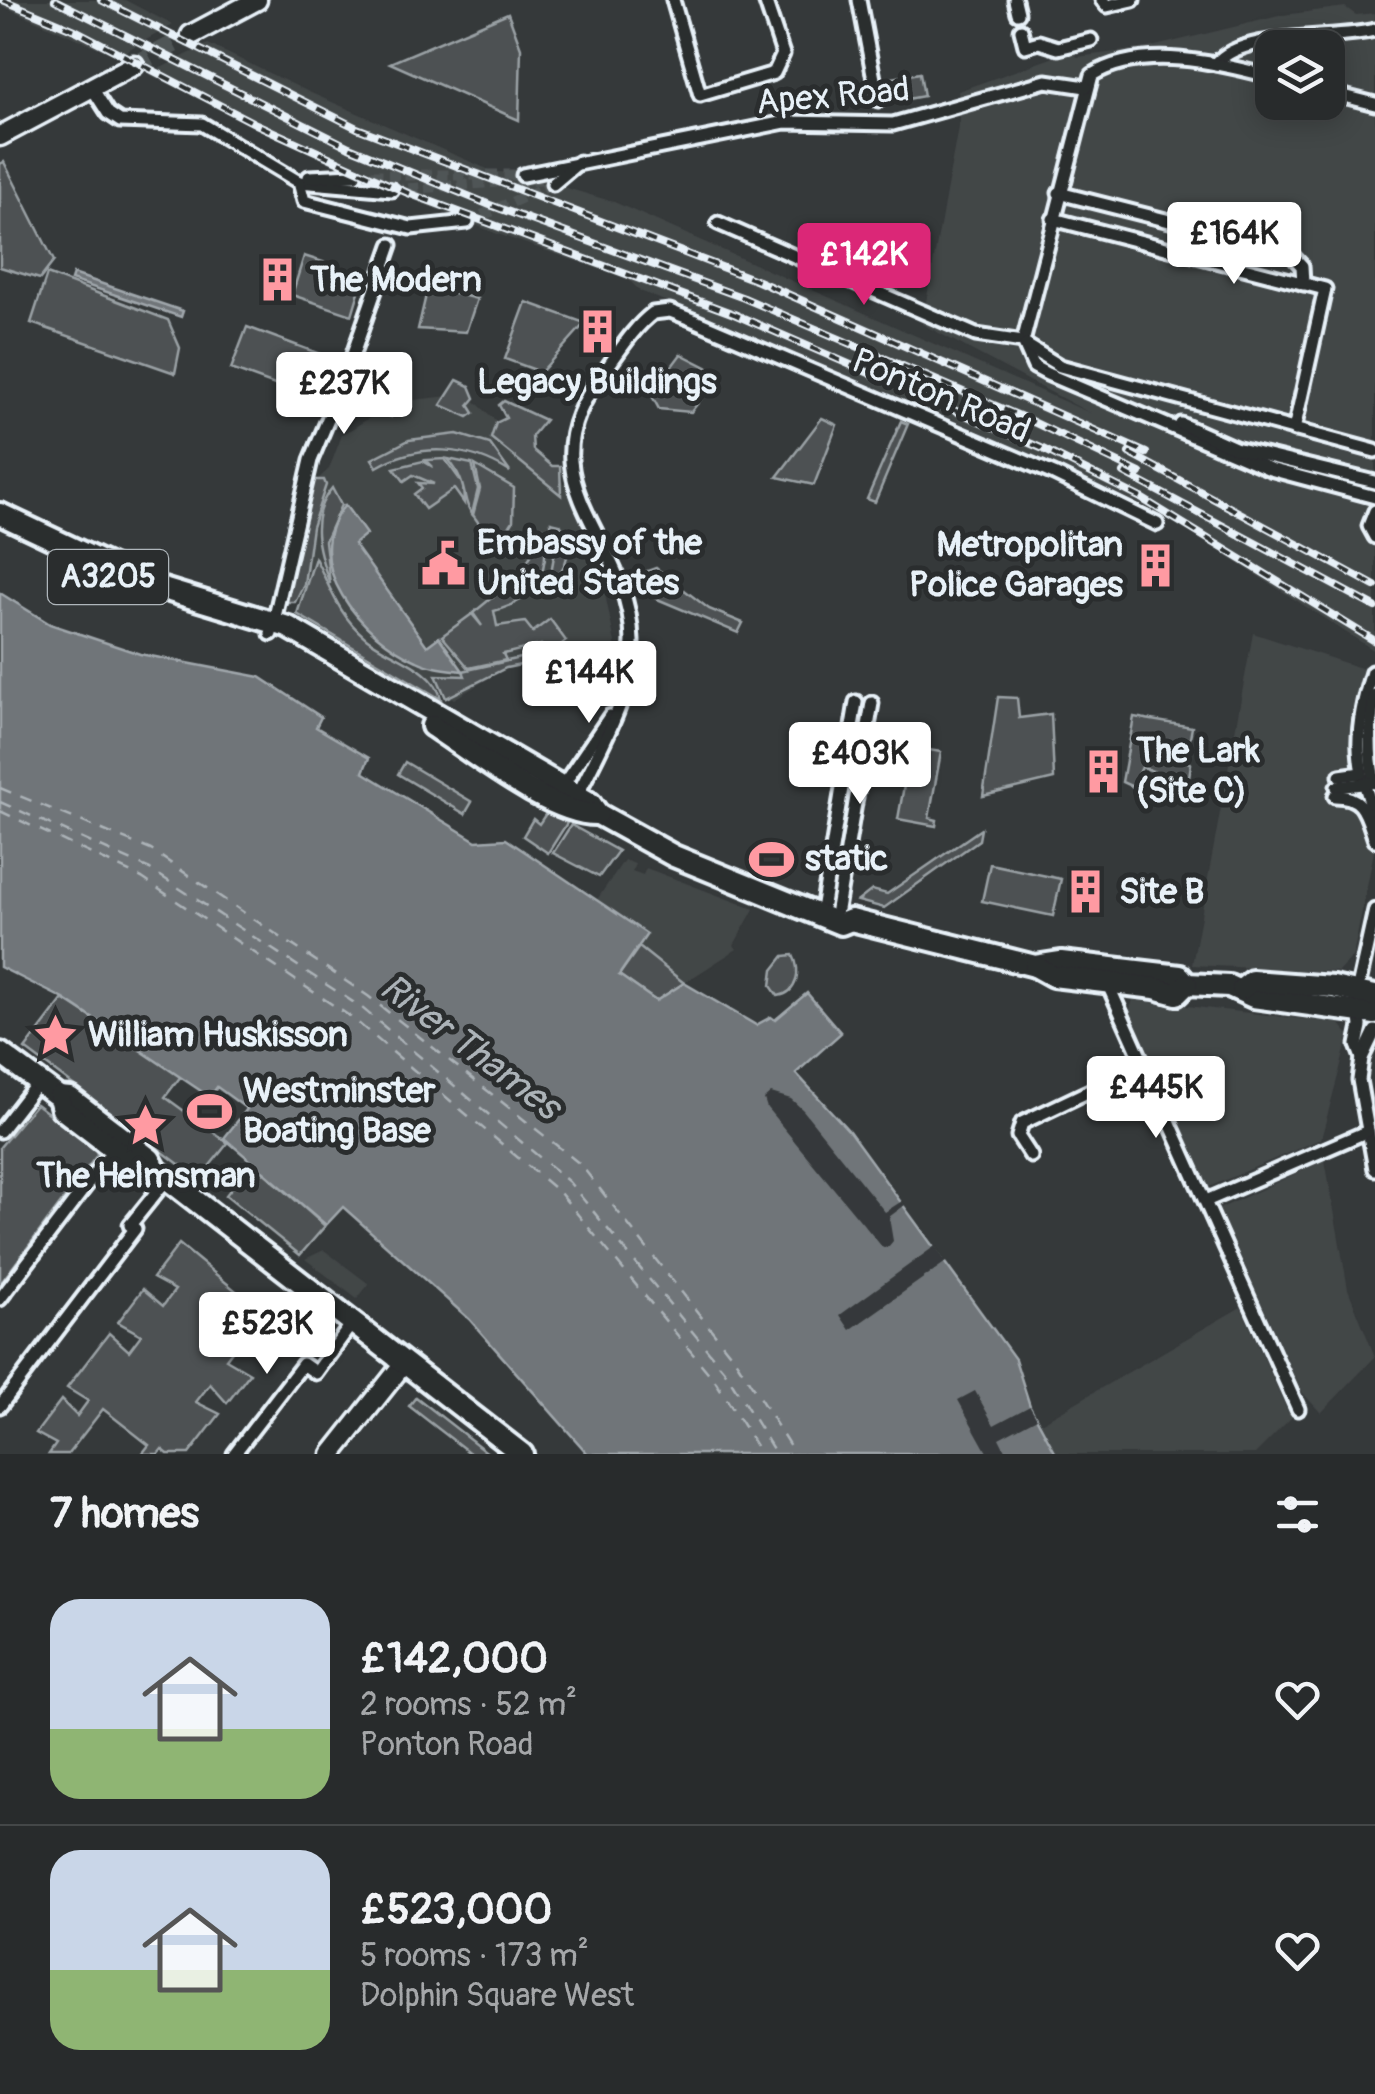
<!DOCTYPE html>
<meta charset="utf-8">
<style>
:root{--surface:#282b2c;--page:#303334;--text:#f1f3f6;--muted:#a5a7a9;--line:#444748;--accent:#db2777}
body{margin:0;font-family:Pangolin,sans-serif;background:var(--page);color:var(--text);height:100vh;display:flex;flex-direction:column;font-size:38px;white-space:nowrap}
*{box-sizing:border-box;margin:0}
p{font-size:32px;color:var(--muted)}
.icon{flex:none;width:55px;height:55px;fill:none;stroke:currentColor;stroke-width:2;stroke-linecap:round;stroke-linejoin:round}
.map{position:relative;height:1454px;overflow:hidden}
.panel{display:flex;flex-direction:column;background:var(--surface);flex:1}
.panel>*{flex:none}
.tools{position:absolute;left:1255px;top:30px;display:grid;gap:20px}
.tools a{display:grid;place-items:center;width:90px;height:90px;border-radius:20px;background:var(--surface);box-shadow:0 5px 25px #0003,0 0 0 2px var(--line);font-size:50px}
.price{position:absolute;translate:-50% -85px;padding:0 22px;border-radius:10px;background:#fff;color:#222;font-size:32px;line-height:65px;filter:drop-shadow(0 2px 5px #0008)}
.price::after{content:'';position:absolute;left:50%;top:60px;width:30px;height:22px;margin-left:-15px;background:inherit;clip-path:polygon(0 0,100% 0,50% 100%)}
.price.active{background:var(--accent);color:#fff}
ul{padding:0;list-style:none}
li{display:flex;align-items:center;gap:30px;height:250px;padding:0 50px}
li+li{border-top:2px solid var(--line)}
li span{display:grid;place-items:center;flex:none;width:280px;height:200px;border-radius:30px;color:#555}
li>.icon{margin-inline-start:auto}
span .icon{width:120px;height:120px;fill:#fffc;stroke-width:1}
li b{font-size:42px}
h2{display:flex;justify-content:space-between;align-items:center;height:120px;padding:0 50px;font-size:42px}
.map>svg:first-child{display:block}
.built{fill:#424647;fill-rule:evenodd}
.green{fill:#4d5152;stroke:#9aa1a5;stroke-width:2.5}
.water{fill:#707579;stroke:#a0a7ac;stroke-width:2.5}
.pier{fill:#35393a}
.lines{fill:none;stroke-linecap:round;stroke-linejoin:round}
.ferry{stroke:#acb3b8;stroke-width:2.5;stroke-dasharray:12 10;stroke-linecap:butt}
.street-tunnel{stroke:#505556;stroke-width:11;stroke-dasharray:11 5.5;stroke-linecap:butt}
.primary-tunnel{stroke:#505556;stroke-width:18;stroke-dasharray:18 9;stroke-linecap:butt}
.street-casing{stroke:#e8f1f8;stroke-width:19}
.secondary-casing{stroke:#e8f1f8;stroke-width:25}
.primary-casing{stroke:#e8f1f8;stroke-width:25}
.highway-casing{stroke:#e8f1f8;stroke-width:28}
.street{stroke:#2a2d2e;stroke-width:11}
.secondary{stroke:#2a2d2e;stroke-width:18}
.primary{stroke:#2a2d2e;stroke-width:18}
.highway{stroke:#2a2d2e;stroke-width:20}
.rail-casing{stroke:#e8f1f8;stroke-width:8}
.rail{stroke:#2a2d2e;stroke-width:4;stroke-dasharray:11;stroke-linecap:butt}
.labels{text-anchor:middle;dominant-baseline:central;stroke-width:10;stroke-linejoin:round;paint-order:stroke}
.shield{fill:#2a2d2e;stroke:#afb6bb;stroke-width:2.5}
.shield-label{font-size:32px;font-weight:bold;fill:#e8f1f8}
.street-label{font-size:35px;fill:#e8f1f8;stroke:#2a2d2e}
.poi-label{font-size:35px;font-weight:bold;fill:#e8f1f8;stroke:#2a2d2e;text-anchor:start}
.water-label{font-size:38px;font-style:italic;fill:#acb3b8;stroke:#2a2d2e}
</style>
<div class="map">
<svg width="1375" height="1454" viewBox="0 0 1375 1454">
<rect width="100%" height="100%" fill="#35393a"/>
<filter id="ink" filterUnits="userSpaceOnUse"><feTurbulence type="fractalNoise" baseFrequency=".01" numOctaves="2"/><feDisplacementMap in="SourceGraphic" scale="20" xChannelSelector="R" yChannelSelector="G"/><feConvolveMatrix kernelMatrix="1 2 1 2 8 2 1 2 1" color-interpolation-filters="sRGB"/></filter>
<g filter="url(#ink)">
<g class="built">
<path d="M0,0H125L173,25L117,56L0,5Z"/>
<path d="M1345,7L1356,15L1375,13V651L1160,513L930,409L640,291L628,279L495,233L367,181L149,74L208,44L311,93L492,171L523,175L614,202L1090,413L922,324L961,111L958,91L1074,50L1077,57L1147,48L1283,15ZM1272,48H1328V102H1272Z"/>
<path d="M467,394L571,490L595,544L616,648L506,668L454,699L300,604L292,580L314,483L329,469L342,435L395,402Z"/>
<path d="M1253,633L1367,670L1353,731V765L1371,818L1375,846L1353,956L1338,972L1192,965Z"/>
<path d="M624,860L635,864L632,871L643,875L646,868L754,909L734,945L737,949L684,983L639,947L647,934L596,901Z"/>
<path d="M1133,1000L1339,1023L1349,1035L1321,1139L1209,1187L1129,1011Z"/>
<path d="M1325,1160L1348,1289L1375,1357L1321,1413L1301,1391L1219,1209Z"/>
<path d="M324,1250L369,1284L357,1299L305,1259Z"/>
<path d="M1241,1307L1288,1412L1295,1414L1255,1454H1056L1039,1424Z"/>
</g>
<g class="green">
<path d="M508,13L521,48L519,120L390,63Z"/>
<path d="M920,73L924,96L886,103L881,80Z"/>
<path d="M4,162L54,261L40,279L0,267V164Z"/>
<path d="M304,256L364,275L352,315L292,295Z"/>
<path d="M47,274L168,320L180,348L175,373L31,323Z"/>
<path d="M434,288L477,299L466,332L418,329L427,291Z"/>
<path d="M526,302L585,323L541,372L505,359Z"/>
<path d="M247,327L339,361L324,403L231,369Z"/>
<path d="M681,354L720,374L691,412L659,409L651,394Z"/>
<path d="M457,380L470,386L475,398L469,405L474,413L468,417L441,405Z"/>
<path d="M504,401L545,420L532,436L533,450L552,466H560L561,495L491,438L496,423L506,418L499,405Z"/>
<path d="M822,418L837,425L814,485L777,477Z"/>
<path d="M901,421L908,424L875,502L867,499Z"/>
<path d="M457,434L490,444L510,472C469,446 419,442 377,467L372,459L409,440Z"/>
<path d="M445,459L463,484L464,503L454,489L425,509L414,494L422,488L418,483L434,484L413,475L404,481L394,468L423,461L433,467L426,460Z"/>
<path d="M448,459L472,464L478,489L472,514C461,499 469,484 448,459Z"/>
<path d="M475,465L514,488L513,521L496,548L473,515L480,489Z"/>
<path d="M314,480H324L326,485L312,527L304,584L295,602H284Z"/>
<path d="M332,488L341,505L325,541L330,584C318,551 307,517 332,488Z"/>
<path d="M551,522L560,524C574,546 569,568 549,583L555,551Z"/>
<path d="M543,530C552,572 534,601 494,611L497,626L525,622L533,632L550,619L566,641L550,653L579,647L580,653L506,668L446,698L436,675L465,676L463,671L547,652L541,645L503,654L506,660L469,668L442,636L472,614L482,626L473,613C505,587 529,570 543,530Z"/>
<path d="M315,558C330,586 338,615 365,637C387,656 436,667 441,699L297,614Z"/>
<path d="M656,568L709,609L743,623L738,633L643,593L639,574Z"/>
<path d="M998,697L1017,698L1019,718L1051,714L1054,779L983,796Z"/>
<path d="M1134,717L1192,727L1186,761L1191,764L1188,784L1142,767L1133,787L1122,782Z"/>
<path d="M911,747L941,752L929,818L937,820L936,826L898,819Z"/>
<path d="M405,762L472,802L465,814L398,774Z"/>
<path d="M547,812L567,823L548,853L523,836L533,819L539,824Z"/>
<path d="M571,825L618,851L599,877L553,853Z"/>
<path d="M981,829L979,840L884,908L858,901L872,890L887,894Z"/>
<path d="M990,864L1061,879L1053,916L982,901Z"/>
<path d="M639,947L684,983L656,1001L619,975Z"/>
<path d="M793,955C801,971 798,993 778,996L771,986L773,970L784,956Z"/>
<path d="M63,999L181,1076L165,1097L228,1143L199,1179L25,1049Z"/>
<path d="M36,1104L96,1149L97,1155L0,1284V1147Z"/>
<path d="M252,1162L325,1226L300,1255L226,1195Z"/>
<path d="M179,1244L241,1295L287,1326L262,1359L241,1339L226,1359L250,1373L227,1403L210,1384L196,1402L220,1414L189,1454H168L162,1449L158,1454H142L149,1445L103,1409L68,1454H49L56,1444L36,1433L61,1400L77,1416L88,1401L67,1388L109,1333L129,1351L141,1335L118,1322L143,1289L163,1306L175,1290L153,1278Z"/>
<path d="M416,1397L489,1454H471L409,1406Z"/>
</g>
<g class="water">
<path d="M73,274L183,311L181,317L71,280Z"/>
<path d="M366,377L411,391L408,411L393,408L391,417L382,414L383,407L359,402L355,410L346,406L355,381L363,383Z"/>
<path d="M345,505L366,534L354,544L427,646L439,637L463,671C447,669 431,668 417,661C363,638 296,562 345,505Z"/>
<path d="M0,593L50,624L140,654L260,677L321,717L316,727L369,758L363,772L476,841L506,839L647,934L619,975L656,1001L684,983L756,1025L771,1017L775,1020L807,993L841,1033L796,1073L849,1131L1015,1359L1030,1406L1056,1454H588L469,1319L343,1207L326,1225L224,1138L247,1109L217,1087L210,1097L64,999L0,967Z"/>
</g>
<g class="pier">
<path d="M771,1093L791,1099L803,1110L885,1212L902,1201L905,1205L889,1217L893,1241L888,1247L883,1248L767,1108L764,1099Z"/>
<path d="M935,1246L946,1262L850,1330L840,1315Z"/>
<path d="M975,1391L994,1425L1030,1406L1037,1418L999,1438L1007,1454H988L958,1400Z"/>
</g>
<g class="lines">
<g class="ferry">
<path d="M0,788L151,850L368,996L580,1164L737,1362L795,1454"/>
<path d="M0,802L150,869L362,1008L569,1182L724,1370L776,1454"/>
<path d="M0,811L142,878L351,1017L560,1193L716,1382L761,1454"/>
</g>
<g class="street-tunnel">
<path d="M355,175H523"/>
<path d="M515,181L541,180"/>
<path d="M392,190L497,182"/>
<path d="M467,222L553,184"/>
</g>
<path class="primary-tunnel" d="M134,65L191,35"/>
<defs>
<g id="street">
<path d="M673,0L700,95L774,73L783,54L765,0"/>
<path d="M859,0L878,100"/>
<path d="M1015,0L1018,13"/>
<path d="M1102,0L1107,6L1133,0"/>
<path d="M1021,30L1025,46L1039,42L1058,48L1091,40"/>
<path d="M1216,64C1241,31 1334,40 1375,30"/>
<path d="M1272,77C1219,63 1143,44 1092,75L1023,342L1034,367L1047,374L1270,469L1375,497"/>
<path d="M92,88L108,113L120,121L202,124L299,182L392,190"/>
<path d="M1328,92L1375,104"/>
<path d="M523,175L785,122L893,124L1046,81L1086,87"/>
<path d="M309,177L355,175"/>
<path d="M299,182L304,201L411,228L467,222"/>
<path d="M553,184L579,162"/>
<path d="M1059,193L1288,251L1302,266L1303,284"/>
<path d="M1053,219L1325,289L1294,430"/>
<path d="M718,223L976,335L1023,342"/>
<path d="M1026,345L1060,366L1375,451"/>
<path d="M1181,424L1235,448L1375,482"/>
<path d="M1375,511L1369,526L1375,537"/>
<path d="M271,634L311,460L342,386L391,245"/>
<path d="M1372,672C1354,730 1354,761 1375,816"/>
<path d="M1375,695C1369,725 1368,756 1375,783"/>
<path d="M1340,776L1361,773"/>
<path d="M1337,787L1370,783"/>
<path d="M559,791L610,716"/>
<path d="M1335,796C1365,796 1366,815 1375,840"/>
<path d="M576,798C600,748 632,698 632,641C630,534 516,483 604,372C619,352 633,328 653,313L670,311L693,320L1054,474L1157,524"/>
<path d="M823,904L856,702"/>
<path d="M837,909L872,703"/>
<path d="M1105,978L1298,1409"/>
<path d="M1375,1031L1362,1058L1359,1080L1375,1169"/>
<path d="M1362,1058L1357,1045L1361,1026L1357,992L1375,910"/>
<path d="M0,1131L38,1082"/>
<path d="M1031,1156L1018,1136L1022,1123L1144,1065"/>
<path d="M1206,1201L1368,1131"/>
<path d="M0,1299L114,1149"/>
<path d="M0,1406L135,1229L130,1225L167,1179"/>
<path d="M234,1454L303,1364L316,1373L353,1322"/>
</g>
<path id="secondary" d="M332,1454L404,1363"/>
<g id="primary">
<path d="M191,35L257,0"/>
<path d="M0,136L134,65"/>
</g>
<g id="highway">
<path d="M0,514L150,585L288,627L590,803L598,814L674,856L841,924L851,920L1035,966L1061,962L1180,976L1187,984L1229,986L1253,997L1375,1014"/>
<path d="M432,726C471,751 552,816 598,814"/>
<path d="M1035,966L1053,976L1155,988L1177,994L1187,984"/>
<path d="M1242,989L1252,981L1333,987L1375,996"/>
<path d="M0,1053L59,1097L70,1098L150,1159L156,1170L522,1454"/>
<path d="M59,1097L62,1109L139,1168"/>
</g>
</defs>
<use href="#street" class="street-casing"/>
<use href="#secondary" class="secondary-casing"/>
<use href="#primary" class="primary-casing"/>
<use href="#highway" class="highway-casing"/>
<use href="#street" class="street"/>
<use href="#secondary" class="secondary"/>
<use href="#primary" class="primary"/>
<use href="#highway" class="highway"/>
<defs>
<g id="rail">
<path d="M3,0L75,30L256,124L408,193L734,314L1041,448L1141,498L1375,641"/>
<path d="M55,0L349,147L490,205L744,298L1029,420L1140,473"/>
<path d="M101,0L357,128L758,281L1146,453"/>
<path d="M1129,453L1375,586"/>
<path d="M1124,473L1375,607"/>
</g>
</defs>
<use href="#rail" class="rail-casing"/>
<use href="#rail" class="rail"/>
</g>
</g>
<defs>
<symbol id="building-bare" viewBox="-9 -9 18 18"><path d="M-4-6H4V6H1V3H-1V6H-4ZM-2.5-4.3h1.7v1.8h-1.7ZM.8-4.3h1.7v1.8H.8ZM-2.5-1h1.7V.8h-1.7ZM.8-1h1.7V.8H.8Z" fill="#ff9aa2" stroke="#2a2d2e" stroke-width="2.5" paint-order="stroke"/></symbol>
<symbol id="civic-bare" viewBox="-9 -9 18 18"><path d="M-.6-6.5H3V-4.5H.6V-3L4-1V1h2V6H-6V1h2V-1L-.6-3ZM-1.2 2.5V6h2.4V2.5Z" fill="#ff9aa2" stroke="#2a2d2e" stroke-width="2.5" paint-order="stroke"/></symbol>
<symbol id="stadium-bare" viewBox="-9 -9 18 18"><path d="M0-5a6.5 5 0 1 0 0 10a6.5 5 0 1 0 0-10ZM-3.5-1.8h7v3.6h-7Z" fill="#ff9aa2" stroke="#2a2d2e" stroke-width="2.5" paint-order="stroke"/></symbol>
<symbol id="sight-bare" viewBox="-9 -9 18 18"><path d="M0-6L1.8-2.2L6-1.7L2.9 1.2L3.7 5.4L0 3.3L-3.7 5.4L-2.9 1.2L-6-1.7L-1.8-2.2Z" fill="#ff9aa2" stroke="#2a2d2e" stroke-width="2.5" paint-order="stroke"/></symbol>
</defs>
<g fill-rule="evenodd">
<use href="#building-bare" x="246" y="248" width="63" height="63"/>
<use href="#building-bare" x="566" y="300" width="63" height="63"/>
<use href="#civic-bare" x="412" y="532" width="63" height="63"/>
<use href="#building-bare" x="1124" y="534" width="63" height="63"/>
<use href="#building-bare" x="1072" y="740" width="63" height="63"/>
<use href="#stadium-bare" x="740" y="828" width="63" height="63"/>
<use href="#building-bare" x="1054" y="860" width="63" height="63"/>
<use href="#sight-bare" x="24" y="1004" width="63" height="63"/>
<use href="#stadium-bare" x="178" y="1080" width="63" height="63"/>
<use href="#sight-bare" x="114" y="1094" width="63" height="63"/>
</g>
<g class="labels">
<rect class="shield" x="48" y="550" width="120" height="54" rx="8"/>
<g class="shield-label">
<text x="108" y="577">A3205</text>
</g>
<g class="street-label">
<text transform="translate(833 96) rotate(-5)">Apex Road</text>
<text transform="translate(941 396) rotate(23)">Ponton Road</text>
</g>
<g class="poi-label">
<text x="310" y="280">The Modern</text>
<text x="597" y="382" text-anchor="middle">Legacy Buildings</text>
<text x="477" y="543">Embassy of the<tspan x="477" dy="40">United States</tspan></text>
<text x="1123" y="545" text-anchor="end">Metropolitan<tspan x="1123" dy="40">Police Garages</tspan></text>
<text x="1136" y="751">The Lark<tspan x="1136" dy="40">(Site C)</tspan></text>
<text x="805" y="859">static</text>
<text x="1119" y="892">Site B</text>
<text x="88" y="1035">William Huskisson</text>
<text x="243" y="1091">Westminster<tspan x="243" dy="40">Boating Base</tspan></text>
<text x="146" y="1176" text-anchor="middle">The Helmsman</text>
</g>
<g class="water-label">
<text transform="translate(470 1047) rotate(37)">River Thames</text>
</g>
</g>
</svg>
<div class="tools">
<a><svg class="icon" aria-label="layers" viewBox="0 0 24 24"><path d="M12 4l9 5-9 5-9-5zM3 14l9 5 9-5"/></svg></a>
</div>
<b class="price" style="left:1234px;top:287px">£164K</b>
<b class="price active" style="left:864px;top:308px">£142K</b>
<b class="price" style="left:344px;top:437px">£237K</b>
<b class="price" style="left:589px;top:726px">£144K</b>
<b class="price" style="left:860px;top:807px">£403K</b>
<b class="price" style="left:1156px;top:1141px">£445K</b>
<b class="price" style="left:267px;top:1377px">£523K</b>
</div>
<section class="panel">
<h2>7 homes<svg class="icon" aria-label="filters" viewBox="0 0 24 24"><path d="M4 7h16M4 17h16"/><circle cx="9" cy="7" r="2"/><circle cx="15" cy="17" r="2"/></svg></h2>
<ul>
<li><span style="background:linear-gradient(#c9d6e8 65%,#8fb573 0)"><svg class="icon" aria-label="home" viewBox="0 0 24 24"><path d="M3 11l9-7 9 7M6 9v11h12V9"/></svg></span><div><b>£142,000</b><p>2 rooms · 52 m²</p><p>Ponton Road</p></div><svg class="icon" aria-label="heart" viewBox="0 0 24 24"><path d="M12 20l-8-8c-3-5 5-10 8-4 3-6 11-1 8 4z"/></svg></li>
<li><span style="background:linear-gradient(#c9d6e8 60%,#8fb573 0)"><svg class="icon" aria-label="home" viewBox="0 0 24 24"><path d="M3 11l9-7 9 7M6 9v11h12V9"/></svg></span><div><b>£523,000</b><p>5 rooms · 173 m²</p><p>Dolphin Square West</p></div><svg class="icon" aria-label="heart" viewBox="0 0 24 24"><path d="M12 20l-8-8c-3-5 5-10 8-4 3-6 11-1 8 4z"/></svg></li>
</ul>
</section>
